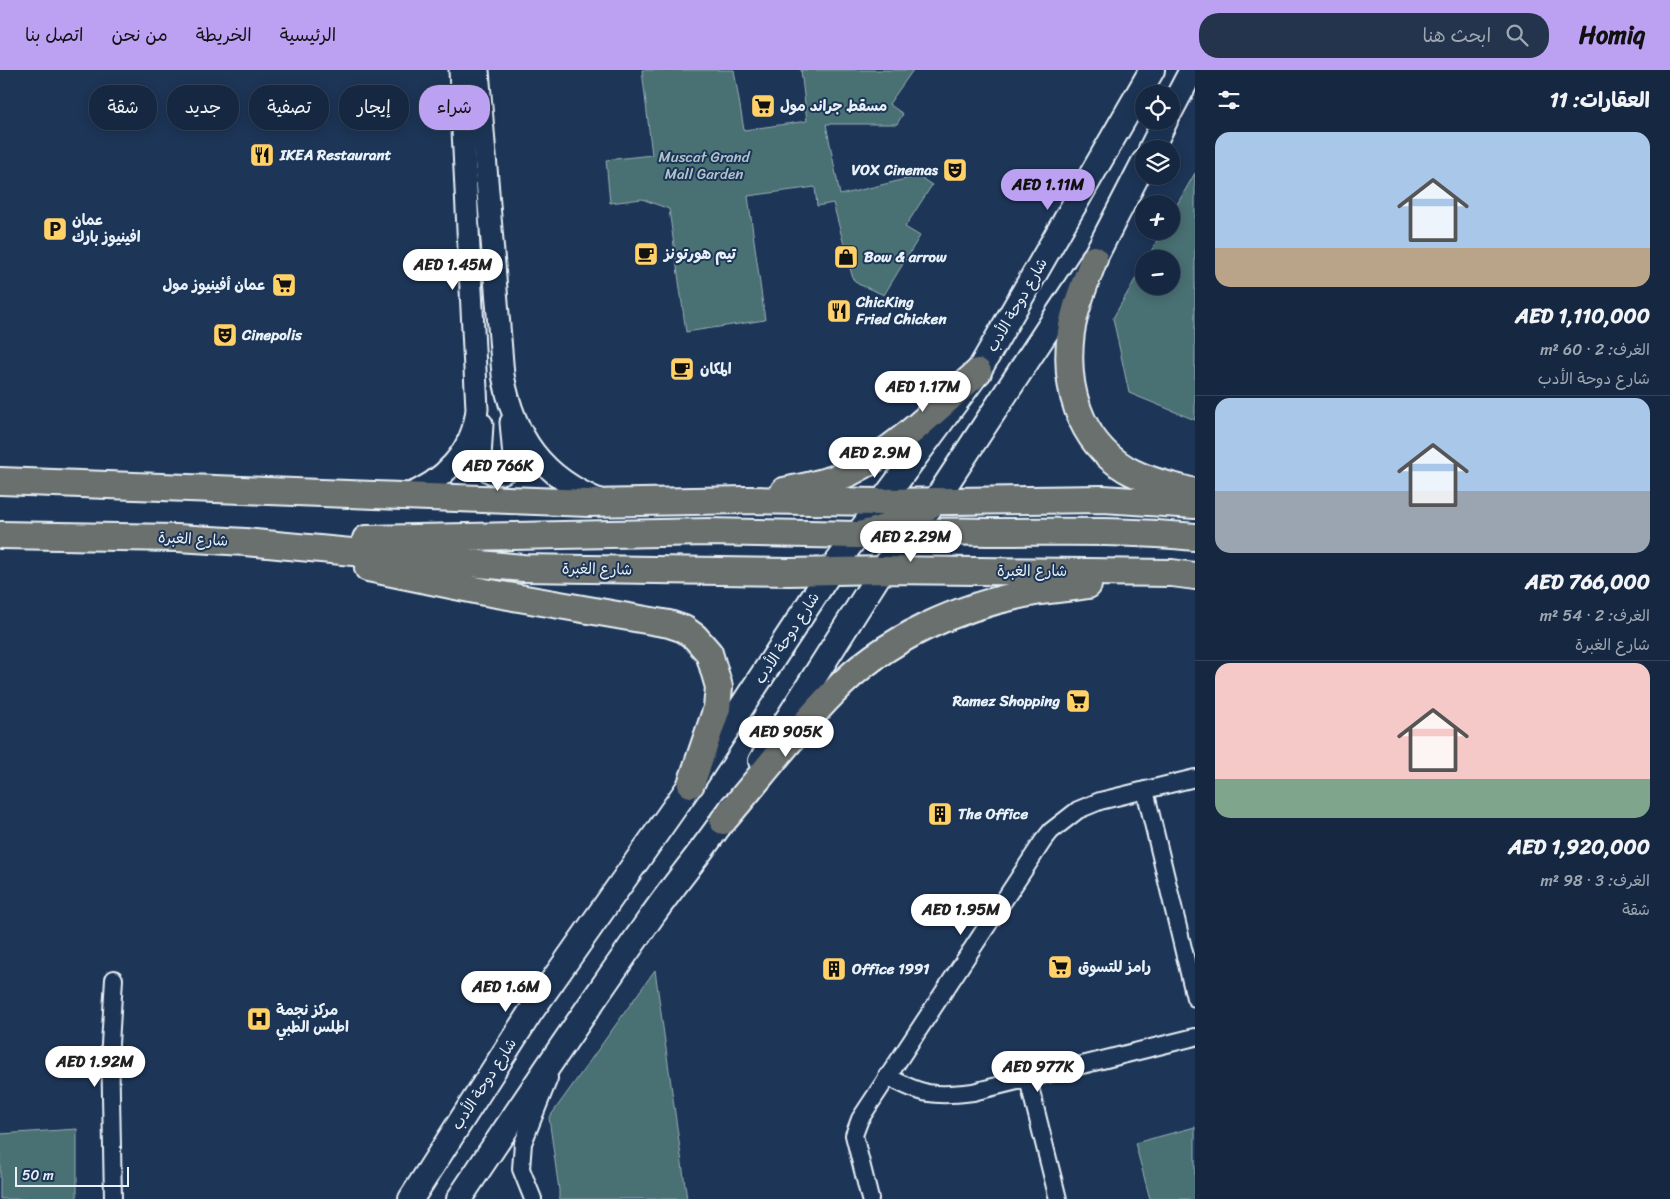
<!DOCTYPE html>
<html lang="ar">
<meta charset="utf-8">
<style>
:root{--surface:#162841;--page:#23344c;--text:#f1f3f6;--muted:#9ea6b1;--line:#35445a;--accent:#bca0f2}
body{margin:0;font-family:Sriracha,"Playpen Sans Arabic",sans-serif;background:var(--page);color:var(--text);direction:rtl;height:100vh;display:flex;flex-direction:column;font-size:19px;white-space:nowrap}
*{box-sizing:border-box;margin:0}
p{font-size:16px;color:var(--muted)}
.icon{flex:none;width:28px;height:28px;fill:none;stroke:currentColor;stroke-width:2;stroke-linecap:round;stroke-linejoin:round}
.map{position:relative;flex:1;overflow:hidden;direction:ltr}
.panel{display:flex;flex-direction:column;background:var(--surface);width:475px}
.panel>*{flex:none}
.guide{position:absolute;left:15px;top:15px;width:475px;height:45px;direction:rtl;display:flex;gap:10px}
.buttons{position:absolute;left:1135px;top:15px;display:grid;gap:10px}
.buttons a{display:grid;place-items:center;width:45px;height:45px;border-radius:50%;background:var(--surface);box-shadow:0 2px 12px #0003,0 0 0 1px var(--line);font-size:25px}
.scale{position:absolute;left:15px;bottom:12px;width:114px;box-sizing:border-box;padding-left:5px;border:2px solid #e8f1f8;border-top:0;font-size:14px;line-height:18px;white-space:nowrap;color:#e8f1f8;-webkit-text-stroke:4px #1d3557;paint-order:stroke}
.price{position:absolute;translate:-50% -42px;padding:0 11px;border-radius:18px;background:#fff;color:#222;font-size:16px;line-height:32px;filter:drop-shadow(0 1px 2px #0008)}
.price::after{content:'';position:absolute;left:50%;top:30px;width:15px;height:11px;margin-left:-8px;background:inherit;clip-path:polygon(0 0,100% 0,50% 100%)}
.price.active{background:var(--accent);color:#111}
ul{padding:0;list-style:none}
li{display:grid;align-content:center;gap:10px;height:265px;padding:0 20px}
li+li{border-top:1px solid var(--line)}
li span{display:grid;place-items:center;height:155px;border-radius:15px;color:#555}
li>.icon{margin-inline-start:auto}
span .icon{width:90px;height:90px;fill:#fffc;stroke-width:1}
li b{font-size:21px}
h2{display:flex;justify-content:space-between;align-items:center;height:60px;padding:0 20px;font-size:21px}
.tag{padding:0 18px;border-radius:20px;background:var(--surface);box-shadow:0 2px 12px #0003,0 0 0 1px var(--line);font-size:18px;line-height:45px}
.tag.active{background:var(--accent);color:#111}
header{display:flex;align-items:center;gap:30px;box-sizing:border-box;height:70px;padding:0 25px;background:var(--accent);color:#111}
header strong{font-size:24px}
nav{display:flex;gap:28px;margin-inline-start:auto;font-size:18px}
.search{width:350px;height:45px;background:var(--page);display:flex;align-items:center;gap:12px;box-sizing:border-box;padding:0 18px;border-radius:20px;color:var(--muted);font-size:19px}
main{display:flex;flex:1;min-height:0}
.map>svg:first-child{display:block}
.green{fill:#4a7073;stroke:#99b0b6}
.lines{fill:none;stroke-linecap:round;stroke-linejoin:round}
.minor-casing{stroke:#e8f1f8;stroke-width:20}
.tertiary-casing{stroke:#e8f1f8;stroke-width:25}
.secondary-casing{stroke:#e8f1f8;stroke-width:28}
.primary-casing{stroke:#e8f1f8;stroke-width:30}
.minor{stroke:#1d3557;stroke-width:16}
.tertiary{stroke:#1d3557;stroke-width:21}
.secondary{stroke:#1d3557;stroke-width:24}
.primary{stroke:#6b706d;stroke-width:26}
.labels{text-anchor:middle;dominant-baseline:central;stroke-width:4;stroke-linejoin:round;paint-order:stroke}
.poi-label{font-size:15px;font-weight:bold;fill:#e8f1f8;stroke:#1d3557;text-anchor:start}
.park-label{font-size:15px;fill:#b1c4c9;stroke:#1d3557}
.street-label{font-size:15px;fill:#e8f1f8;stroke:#1d3557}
</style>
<header>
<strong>Homiq</strong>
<div class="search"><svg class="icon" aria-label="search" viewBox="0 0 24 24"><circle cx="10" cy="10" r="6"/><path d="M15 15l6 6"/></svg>ابحث هنا</div>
<nav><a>الرئيسية</a><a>الخريطة</a><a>من نحن</a><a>اتصل بنا</a></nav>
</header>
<main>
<section class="panel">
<h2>العقارات: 11<svg class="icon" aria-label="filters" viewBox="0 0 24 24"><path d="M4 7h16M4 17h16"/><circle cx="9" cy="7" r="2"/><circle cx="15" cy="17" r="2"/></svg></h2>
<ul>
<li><span style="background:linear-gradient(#a9c7e8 75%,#b9a48a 0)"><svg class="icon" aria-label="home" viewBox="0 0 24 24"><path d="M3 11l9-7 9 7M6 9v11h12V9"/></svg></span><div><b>AED 1,110,000</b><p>الغرف: 2 · 60 m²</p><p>شارع دوحة الأدب</p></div></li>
<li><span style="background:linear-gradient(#a9c7e8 60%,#9aa5b1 0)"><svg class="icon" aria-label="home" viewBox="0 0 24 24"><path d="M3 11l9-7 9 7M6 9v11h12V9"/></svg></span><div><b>AED 766,000</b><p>الغرف: 2 · 54 m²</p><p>شارع الغبرة</p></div></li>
<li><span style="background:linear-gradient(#f6c9c9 75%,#7fa58c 0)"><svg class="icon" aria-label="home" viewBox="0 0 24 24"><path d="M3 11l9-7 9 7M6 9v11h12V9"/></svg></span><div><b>AED 1,920,000</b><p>الغرف: 3 · 98 m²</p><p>شقة</p></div></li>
</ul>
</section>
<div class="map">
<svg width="1195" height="1129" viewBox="0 0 1195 1129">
<rect width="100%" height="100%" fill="#1d3557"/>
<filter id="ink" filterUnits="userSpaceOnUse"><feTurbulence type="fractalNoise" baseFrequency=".02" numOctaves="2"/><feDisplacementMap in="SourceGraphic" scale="10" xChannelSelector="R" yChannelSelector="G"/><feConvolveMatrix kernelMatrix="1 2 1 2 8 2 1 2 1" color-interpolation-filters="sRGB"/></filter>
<g filter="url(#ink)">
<g class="green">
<path d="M642,0H734L744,60L807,51L801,0H913L889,34L903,44L897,54H826L840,125L918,106L932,115L905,157L920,166L884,225L858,214L853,209L833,133L817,136L815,117L748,126L765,250L686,262L669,139L642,129L610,133L606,90L652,85Z"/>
<path d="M1195,103V350L1129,323L1113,248L1144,194V216H1171V189H1147L1162,161H1171V145Z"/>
<path d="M655,900L687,1129H559V1120L549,1048Z"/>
<path d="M1195,1057V1129H1150L1135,1073Z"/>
<path d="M77,1059V1129H0V1064Z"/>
</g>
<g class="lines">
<defs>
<g id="minor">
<path d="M1145,720L1195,928"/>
<path d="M887,1006C921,1025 934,1027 973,1022L1195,967"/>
<path d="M1028,1009L1058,1129"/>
<path d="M113,1129L110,974L114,909"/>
<path d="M533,1129L521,1099L523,1073L549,1008"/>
<path d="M870,1129L854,1065L860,1049L1043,771L1051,761L1078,740L1100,731L1195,708"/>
</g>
<g id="tertiary">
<path d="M478,0L503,305C514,367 543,408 602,431"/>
<path d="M482,354L480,388C485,409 510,409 514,387L511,352"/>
<path d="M405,426C443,412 473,381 477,339L460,0"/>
</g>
<g id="secondary">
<path d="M1171,40L1192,0"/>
<path d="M1151,79L1165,51"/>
<path d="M761,691L882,500L935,431L1094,189L1144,92"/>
<path d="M411,1129L530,943L691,714L830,502L978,302L1152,0"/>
<path d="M459,1129C522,1034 586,940 652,846C678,809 708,774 733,736"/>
</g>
<g id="primary">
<path d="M1094,189C1085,213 1075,237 1071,262C1064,315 1078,370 1126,399C1147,411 1172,416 1195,422"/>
<path d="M0,411L588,433L746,430L882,432L1103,429L1195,435"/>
<path d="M784,421C807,416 830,412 851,402C899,378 938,337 978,302"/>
<path d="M0,465L177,468L245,472L523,498L790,502L882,500L1086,502L1172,503L1195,506"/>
<path d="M886,468C921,459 961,462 997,462C1063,462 1129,460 1195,467"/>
<path d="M366,469L708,462L859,465C888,459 911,449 935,431"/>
<path d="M368,498L485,522L669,554L684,559L695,567L709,583L719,617L717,638L691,714"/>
<path d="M723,751C759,709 793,664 832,624C884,568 961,535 1035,522C1053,519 1071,518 1088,515"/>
</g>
</defs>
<use href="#minor" class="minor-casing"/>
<use href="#tertiary" class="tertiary-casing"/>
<use href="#secondary" class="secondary-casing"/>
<use href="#primary" class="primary-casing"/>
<use href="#minor" class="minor"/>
<use href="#tertiary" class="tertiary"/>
<use href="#secondary" class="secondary"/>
<use href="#primary" class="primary"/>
</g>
</g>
<defs>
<symbol id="supermarket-square" viewBox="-11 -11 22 22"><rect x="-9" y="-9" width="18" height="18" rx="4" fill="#ffd166" stroke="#1d3557"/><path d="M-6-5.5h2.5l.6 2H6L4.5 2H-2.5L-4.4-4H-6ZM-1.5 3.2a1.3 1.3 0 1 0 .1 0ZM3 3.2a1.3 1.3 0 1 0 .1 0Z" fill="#111"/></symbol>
<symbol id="restaurant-square" viewBox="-11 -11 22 22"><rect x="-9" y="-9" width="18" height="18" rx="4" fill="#ffd166" stroke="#1d3557"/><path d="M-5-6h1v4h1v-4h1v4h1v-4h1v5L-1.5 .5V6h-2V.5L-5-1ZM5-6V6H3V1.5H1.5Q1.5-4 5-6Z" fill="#111"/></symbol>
<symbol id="theatre-square" viewBox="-11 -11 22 22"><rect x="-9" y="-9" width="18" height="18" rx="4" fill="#ffd166" stroke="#1d3557"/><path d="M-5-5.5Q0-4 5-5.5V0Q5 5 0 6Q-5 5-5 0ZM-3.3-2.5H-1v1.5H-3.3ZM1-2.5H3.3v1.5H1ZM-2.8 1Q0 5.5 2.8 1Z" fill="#111"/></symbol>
<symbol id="parking-square" viewBox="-11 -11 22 22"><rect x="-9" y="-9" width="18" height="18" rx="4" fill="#ffd166" stroke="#1d3557"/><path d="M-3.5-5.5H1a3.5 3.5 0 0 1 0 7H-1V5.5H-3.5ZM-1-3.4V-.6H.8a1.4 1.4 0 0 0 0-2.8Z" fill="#111"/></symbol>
<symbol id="cafe-square" viewBox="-11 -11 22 22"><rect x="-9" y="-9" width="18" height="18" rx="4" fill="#ffd166" stroke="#1d3557"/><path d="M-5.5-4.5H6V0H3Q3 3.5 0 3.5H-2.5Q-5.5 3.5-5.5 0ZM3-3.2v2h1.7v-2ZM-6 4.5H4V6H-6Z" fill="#111"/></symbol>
<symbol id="shop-square" viewBox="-11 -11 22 22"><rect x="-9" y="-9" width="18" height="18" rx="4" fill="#ffd166" stroke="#1d3557"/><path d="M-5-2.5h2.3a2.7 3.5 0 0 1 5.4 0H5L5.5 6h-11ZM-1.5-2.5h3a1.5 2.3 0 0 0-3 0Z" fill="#111"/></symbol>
<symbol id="building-square" viewBox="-11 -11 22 22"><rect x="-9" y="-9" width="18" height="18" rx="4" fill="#ffd166" stroke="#1d3557"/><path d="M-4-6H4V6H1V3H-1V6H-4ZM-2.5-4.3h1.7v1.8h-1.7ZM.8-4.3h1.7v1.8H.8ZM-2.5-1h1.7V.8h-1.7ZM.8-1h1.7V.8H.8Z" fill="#111"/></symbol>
<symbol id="hospital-square" viewBox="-11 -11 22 22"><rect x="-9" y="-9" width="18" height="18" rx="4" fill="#ffd166" stroke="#1d3557"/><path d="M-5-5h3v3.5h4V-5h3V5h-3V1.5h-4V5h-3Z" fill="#111"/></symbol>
</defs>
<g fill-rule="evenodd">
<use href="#supermarket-square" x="749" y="22" width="28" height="28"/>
<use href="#restaurant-square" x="248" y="71" width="28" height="28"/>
<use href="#theatre-square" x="941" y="86" width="28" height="28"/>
<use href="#parking-square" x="41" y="145" width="28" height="28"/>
<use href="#cafe-square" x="632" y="170" width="28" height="28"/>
<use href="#shop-square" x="832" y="173" width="28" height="28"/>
<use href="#supermarket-square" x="270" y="201" width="28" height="28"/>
<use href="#restaurant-square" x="825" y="227" width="28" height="28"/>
<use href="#theatre-square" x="211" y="251" width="28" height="28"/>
<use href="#cafe-square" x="668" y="285" width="28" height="28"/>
<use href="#supermarket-square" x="1064" y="617" width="28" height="28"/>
<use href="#building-square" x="926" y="730" width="28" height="28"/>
<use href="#supermarket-square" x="1046" y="883" width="28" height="28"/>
<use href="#building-square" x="820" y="885" width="28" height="28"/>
<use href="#hospital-square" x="245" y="935" width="28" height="28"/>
</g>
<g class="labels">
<g class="poi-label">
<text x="780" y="36">مسقط جراند مول</text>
<text x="280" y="85">IKEA Restaurant</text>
<text x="938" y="100" text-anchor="end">VOX Cinemas</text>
<text x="72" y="150">عمان<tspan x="72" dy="17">افينيوز بارك</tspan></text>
<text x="664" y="184">تيم هورتونز</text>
<text x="864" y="187">Bow &amp; arrow</text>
<text x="266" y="215" text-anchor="end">عمان أفينيوز مول</text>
<text x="856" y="232">ChicKing<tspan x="856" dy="17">Fried Chicken</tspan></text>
<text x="242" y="265">Cinepolis</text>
<text x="700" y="299">المكان</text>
<text x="1060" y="631" text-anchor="end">Ramez Shopping</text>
<text x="958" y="744">The Office</text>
<text x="1078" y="897">رامز للتسوق</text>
<text x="852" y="899">Office 1991</text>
<text x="276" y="940">مركز نجمة<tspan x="276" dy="17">اطلس الطبي</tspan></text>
</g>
<g class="park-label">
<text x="704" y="87">Muscat Grand<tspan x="704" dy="17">Mall Garden</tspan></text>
</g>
<g class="street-label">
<text transform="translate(1017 235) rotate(-60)">شارع دوحة الأدب</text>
<text transform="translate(193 469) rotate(3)">شارع الغبرة</text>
<text transform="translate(597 499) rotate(1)">شارع الغبرة</text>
<text x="1032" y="501">شارع الغبرة</text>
<text transform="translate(787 568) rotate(-57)">شارع دوحة الأدب</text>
<text transform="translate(484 1014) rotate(-57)">شارع دوحة الأدب</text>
</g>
</g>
</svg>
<div class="buttons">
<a><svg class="icon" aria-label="locate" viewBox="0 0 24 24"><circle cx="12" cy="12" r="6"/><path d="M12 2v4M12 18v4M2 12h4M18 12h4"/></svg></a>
<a><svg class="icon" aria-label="layers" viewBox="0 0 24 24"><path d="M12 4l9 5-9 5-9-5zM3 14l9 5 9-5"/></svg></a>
<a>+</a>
<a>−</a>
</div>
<div class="scale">50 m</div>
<b class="price active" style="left:1048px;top:141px">AED 1.11M</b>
<b class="price" style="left:453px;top:221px">AED 1.45M</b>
<b class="price" style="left:923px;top:343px">AED 1.17M</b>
<b class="price" style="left:875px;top:409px">AED 2.9M</b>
<b class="price" style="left:498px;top:422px">AED 766K</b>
<b class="price" style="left:911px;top:493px">AED 2.29M</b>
<b class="price" style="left:786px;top:688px">AED 905K</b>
<b class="price" style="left:961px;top:866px">AED 1.95M</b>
<b class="price" style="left:506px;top:943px">AED 1.6M</b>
<b class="price" style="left:95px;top:1018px">AED 1.92M</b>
<b class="price" style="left:1038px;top:1023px">AED 977K</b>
<div class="guide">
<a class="tag active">شراء</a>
<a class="tag">إيجار</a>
<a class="tag">تصفية</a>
<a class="tag">جديد</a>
<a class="tag">شقة</a>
</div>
</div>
</main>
